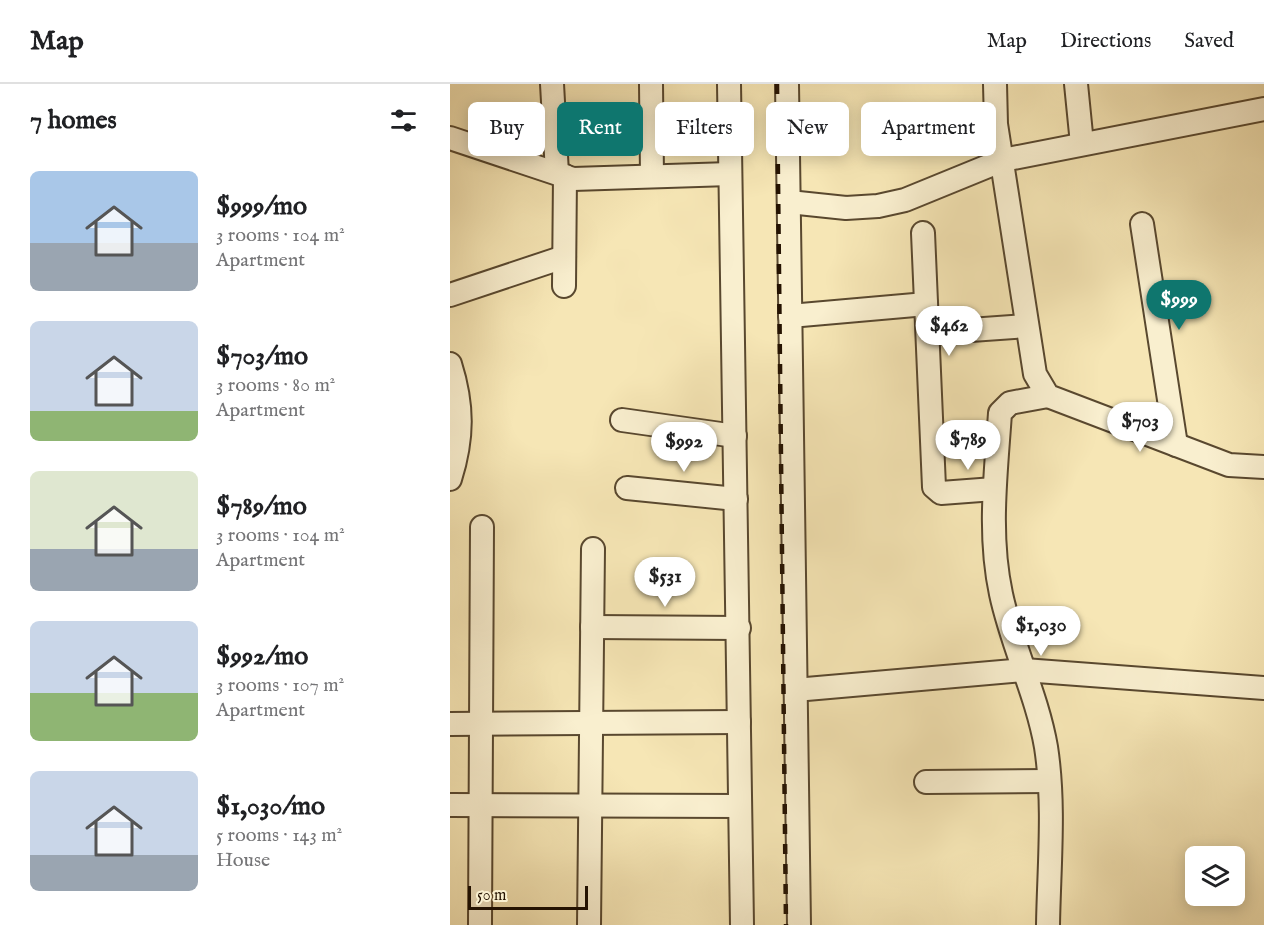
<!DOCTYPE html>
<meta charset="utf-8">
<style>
:root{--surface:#fff;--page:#f6f6f6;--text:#202124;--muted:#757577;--line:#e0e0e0;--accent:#0f766e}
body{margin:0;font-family:"IM FELL English",serif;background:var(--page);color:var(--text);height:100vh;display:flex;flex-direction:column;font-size:22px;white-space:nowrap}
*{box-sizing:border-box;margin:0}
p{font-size:20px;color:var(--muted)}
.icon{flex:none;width:33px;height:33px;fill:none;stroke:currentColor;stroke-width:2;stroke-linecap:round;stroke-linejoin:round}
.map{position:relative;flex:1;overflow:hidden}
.details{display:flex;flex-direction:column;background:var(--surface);width:450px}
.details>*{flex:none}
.banner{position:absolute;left:18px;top:18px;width:570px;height:54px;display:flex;gap:12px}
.fabs{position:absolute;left:735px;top:762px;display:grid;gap:12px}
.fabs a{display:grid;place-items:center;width:60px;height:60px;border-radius:9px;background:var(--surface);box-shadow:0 3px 15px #0003;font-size:30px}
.scale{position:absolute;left:18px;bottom:15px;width:120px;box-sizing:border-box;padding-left:6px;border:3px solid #251302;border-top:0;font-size:16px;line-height:21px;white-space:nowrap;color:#251302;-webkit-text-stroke:4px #f9efcf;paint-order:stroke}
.price{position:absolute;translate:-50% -51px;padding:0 14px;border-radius:21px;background:#fff;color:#222;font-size:20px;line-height:39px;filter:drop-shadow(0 2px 3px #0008)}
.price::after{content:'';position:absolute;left:50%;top:36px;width:18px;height:14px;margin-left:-9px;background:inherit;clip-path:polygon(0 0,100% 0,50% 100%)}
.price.active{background:var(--accent);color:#fff}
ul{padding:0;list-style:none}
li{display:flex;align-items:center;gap:18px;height:150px;padding:0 30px}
li span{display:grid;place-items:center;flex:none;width:168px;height:120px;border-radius:9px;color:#555}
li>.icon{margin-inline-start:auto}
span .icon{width:72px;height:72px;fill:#fffc;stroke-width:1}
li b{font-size:26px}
h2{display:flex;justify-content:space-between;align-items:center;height:72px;padding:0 30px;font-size:26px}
.tag{padding:0 21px;border-radius:9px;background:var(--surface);box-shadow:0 3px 15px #0003;font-size:21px;line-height:54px}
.tag.active{background:var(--accent);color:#fff}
header{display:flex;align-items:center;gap:36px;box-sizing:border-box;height:84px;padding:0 30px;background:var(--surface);border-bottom:2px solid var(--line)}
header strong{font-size:28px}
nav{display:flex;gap:33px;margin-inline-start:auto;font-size:21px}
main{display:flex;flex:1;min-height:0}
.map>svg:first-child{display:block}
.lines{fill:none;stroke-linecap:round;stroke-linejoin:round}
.minor-casing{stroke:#59482f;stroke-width:26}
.minor{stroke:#f9efcf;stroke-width:22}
.rail{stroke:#251302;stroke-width:4.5;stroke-dasharray:10 10;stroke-linecap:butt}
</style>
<header>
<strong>Map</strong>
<nav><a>Map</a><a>Directions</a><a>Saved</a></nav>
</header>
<main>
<section class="details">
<h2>7 homes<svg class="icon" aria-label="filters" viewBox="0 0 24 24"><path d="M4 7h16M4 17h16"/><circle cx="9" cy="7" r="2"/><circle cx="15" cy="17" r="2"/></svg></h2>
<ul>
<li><span style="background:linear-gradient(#a9c7e8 60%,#9aa5b1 0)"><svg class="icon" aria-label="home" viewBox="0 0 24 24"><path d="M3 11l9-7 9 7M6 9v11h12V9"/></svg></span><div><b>$999/mo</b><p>3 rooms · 104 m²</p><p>Apartment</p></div></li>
<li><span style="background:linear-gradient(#c9d6e8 75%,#8fb573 0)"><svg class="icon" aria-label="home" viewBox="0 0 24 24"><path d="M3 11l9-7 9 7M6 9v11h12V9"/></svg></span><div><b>$703/mo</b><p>3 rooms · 80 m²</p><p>Apartment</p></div></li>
<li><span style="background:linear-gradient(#dfe7d0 65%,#9aa5b1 0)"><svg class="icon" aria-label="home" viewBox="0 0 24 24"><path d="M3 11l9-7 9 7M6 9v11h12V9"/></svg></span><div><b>$789/mo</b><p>3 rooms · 104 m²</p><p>Apartment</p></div></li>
<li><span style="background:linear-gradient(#c9d6e8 60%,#8fb573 0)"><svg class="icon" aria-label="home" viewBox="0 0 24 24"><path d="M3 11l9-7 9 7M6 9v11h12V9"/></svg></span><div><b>$992/mo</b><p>3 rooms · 107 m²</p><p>Apartment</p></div></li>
<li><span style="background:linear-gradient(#c9d6e8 70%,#9aa5b1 0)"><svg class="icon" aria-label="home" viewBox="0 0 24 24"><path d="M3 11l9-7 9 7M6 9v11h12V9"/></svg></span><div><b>$1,030/mo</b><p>5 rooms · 143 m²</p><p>House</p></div></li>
</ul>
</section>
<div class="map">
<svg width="814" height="841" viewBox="0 0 814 841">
<rect width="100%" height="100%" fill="#f6e6b5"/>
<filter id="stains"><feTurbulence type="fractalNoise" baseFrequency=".00333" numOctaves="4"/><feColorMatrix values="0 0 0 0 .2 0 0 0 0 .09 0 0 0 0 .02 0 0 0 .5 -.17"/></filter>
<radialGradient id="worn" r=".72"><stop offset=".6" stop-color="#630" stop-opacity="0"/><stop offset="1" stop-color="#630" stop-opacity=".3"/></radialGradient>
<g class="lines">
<defs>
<g id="minor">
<path d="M102,0L107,89"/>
<path d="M201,0L202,92"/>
<path d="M279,0L292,841"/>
<path d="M337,0L349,841"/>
<path d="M545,0L546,40L585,290L598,312L779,381L814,383"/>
<path d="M626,0L632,60"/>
<path d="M0,54L123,95L280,90"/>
<path d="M339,118L396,124L428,122L455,116L553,76L814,25"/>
<path d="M692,140L726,361"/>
<path d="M473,149L484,403L491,409L544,405"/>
<path d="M114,202L115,92"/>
<path d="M0,211L114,173"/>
<path d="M340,232L476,220"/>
<path d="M478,249L577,242"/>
<path d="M0,280C13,321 13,354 0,395"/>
<path d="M172,336L285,352"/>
<path d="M177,404L286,415"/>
<path d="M142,543L289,544"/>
<path d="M345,606L574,586L814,604"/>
<path d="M0,640L289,638"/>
<path d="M476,698L599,697"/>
<path d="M0,721L290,722"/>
<path d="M30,841L32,443"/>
<path d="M139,841L143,465"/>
<path d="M598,841C599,782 605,721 596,663C587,611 562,562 551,510C538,450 546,389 550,329L560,319L598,312"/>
</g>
</defs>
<use href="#minor" class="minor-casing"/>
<use href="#minor" class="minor"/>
<path class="rail" d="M327,0L336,841"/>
</g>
<rect width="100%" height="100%" filter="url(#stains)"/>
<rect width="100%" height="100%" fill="url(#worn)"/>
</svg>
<div class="fabs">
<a><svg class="icon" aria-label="layers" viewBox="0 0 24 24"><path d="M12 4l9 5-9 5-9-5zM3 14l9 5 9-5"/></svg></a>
</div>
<div class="scale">50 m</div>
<b class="price active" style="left:729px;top:247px">$999</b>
<b class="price" style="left:499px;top:273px">$462</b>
<b class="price" style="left:690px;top:369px">$703</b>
<b class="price" style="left:518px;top:387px">$789</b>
<b class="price" style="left:234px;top:389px">$992</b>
<b class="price" style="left:215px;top:524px">$531</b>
<b class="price" style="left:591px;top:573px">$1,030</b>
<div class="banner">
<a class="tag">Buy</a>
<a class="tag active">Rent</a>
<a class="tag">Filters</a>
<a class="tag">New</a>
<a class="tag">Apartment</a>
</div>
</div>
</main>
